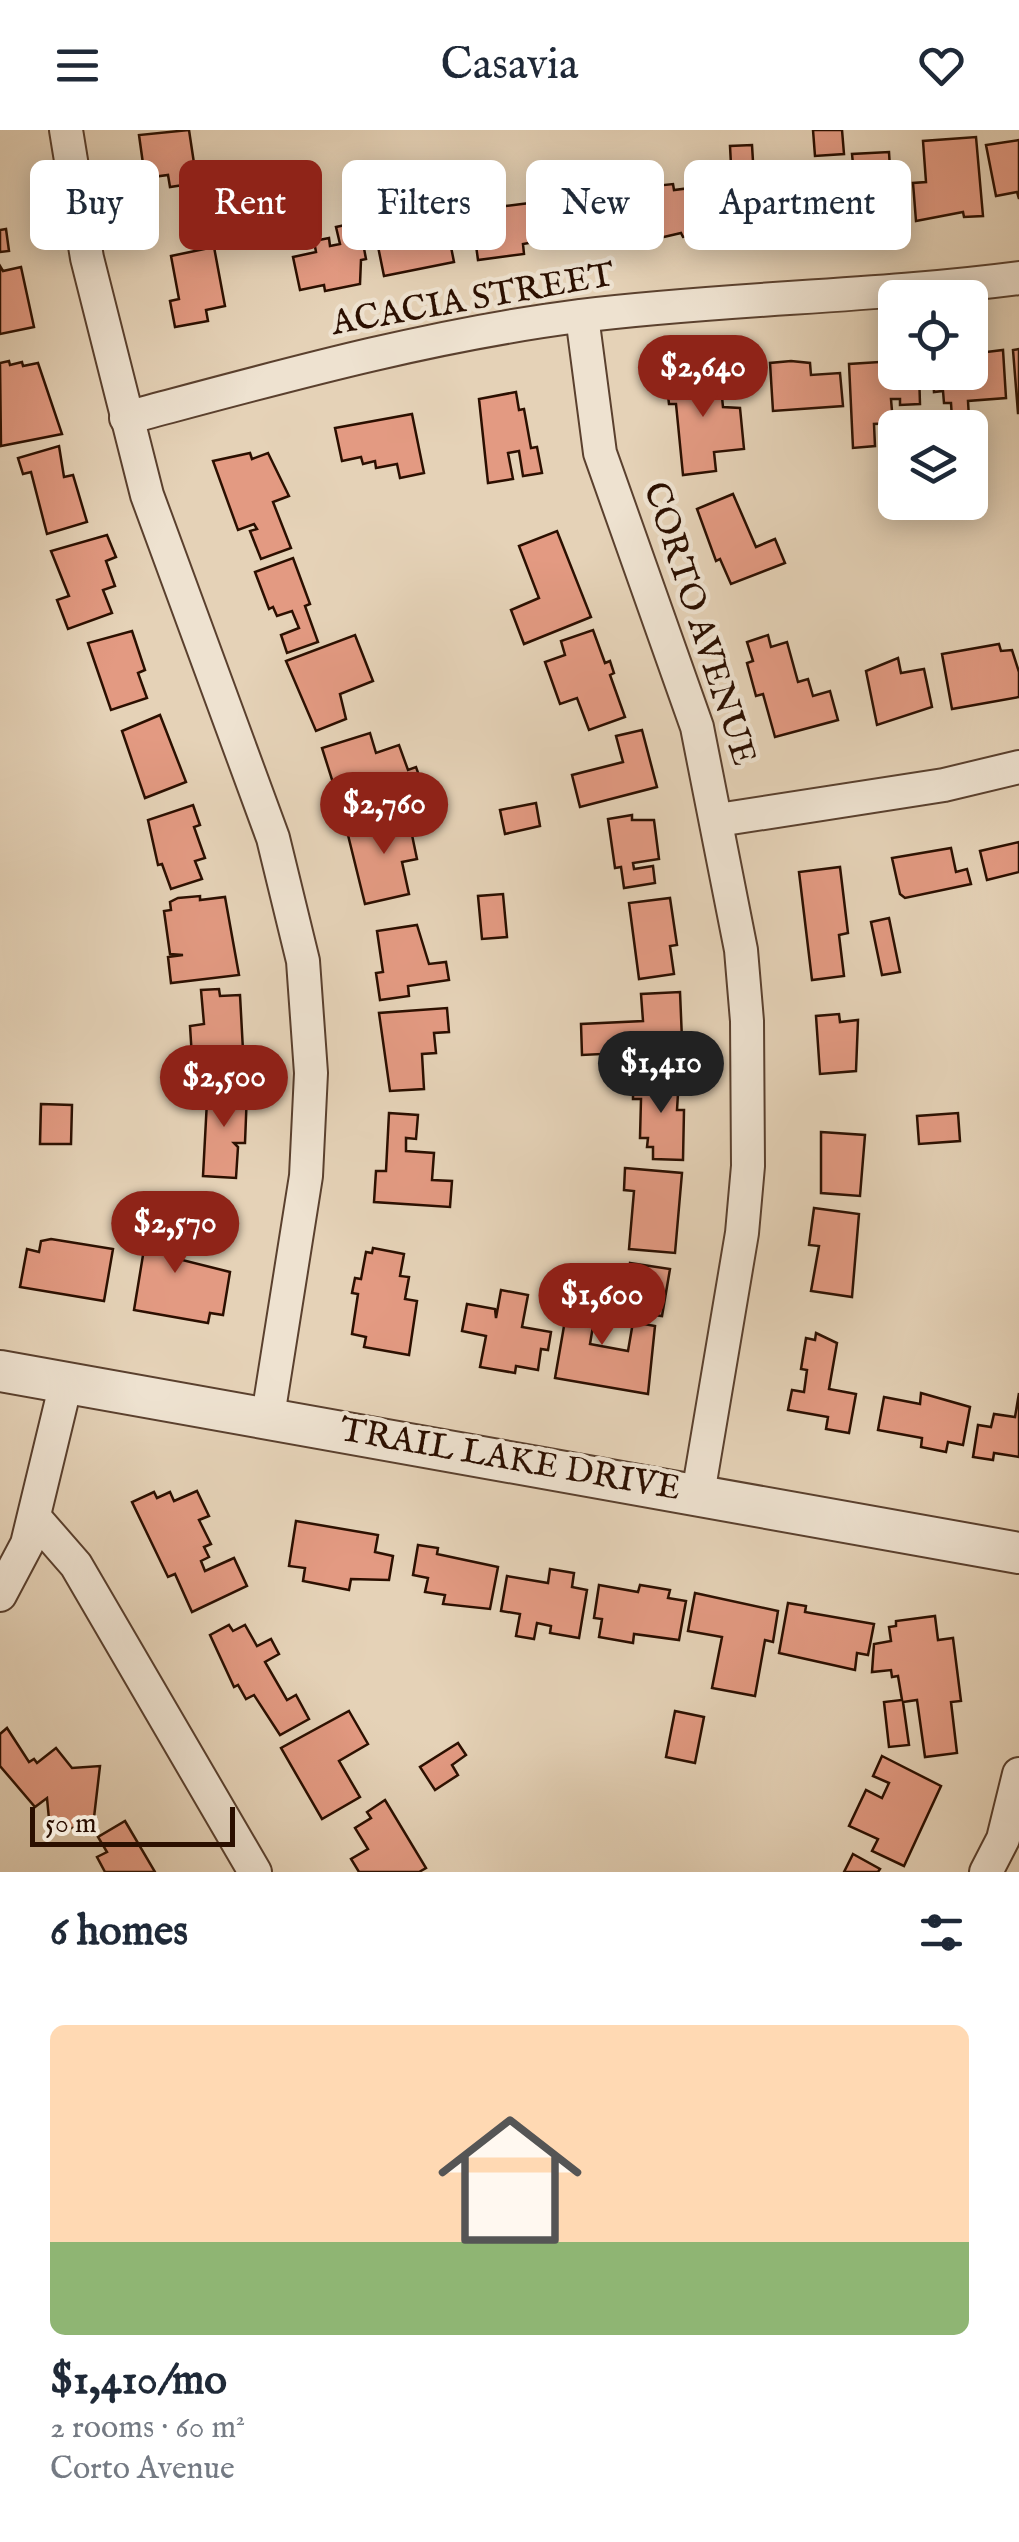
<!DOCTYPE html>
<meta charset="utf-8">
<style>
:root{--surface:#fff;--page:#f6f6f7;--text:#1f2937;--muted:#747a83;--accent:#8f2418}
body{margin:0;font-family:"IM FELL English",serif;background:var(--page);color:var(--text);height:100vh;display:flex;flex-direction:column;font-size:38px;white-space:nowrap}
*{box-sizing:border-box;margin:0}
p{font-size:32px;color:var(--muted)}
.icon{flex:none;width:55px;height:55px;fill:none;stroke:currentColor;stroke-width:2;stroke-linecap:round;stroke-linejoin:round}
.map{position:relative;height:1742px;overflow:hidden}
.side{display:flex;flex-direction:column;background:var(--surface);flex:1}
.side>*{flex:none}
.guide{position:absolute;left:30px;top:30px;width:960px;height:90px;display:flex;gap:20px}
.buttons{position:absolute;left:878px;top:150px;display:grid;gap:20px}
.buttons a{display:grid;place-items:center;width:110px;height:110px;border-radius:15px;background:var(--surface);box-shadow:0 5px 25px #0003;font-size:50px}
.scale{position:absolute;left:30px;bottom:25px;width:205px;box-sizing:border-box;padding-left:10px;border:5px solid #2b0f00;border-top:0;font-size:28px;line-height:35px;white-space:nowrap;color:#2b0f00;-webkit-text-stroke:8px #eee2d0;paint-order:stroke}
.price{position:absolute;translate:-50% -85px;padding:0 22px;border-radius:35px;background:var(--accent);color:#fff;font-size:32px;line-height:65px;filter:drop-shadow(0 2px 5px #0008)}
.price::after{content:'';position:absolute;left:50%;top:60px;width:30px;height:22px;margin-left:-15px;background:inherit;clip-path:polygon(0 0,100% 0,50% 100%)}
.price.selected{background:#222;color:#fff}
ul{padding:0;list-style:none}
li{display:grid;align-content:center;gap:20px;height:530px;padding:0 50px}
li span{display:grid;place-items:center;height:310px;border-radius:15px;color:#555}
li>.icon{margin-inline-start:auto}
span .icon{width:180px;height:180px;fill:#fffc;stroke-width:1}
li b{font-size:42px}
h2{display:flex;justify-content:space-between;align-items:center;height:120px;padding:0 50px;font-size:42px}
.chip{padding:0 35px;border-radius:15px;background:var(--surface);box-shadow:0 5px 25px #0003;font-size:35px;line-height:90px}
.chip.selected{background:var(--accent);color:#fff}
header{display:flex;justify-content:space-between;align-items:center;height:130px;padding:0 50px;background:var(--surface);font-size:45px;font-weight:600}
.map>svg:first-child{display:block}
.building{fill:#e39a82;stroke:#2b0f00;stroke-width:2.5}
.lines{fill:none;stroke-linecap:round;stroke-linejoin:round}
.minor-casing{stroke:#5a402e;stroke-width:36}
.tertiary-casing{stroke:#5a402e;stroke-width:44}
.minor{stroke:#eee2d0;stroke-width:32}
.tertiary{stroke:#eee2d0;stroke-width:40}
.labels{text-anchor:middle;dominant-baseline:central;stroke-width:9;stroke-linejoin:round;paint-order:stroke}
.street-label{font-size:35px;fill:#2b0f00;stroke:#eee2d0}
</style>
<header><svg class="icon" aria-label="menu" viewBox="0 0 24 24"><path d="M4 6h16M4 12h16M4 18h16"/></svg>Casavia<svg class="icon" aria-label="heart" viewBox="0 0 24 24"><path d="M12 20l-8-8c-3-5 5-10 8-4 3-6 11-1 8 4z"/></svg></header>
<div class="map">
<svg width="1019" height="1742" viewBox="0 0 1019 1742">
<rect width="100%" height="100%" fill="#e5d2b7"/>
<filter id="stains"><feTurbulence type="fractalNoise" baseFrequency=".002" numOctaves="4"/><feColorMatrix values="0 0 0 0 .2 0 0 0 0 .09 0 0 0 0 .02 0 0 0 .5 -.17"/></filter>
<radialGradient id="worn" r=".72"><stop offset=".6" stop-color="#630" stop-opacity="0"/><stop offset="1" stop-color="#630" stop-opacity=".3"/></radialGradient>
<g class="building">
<path d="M189,0L197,53L170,57L168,45L145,48L139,5Z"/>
<path d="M813,0H842L844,24L815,26Z"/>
<path d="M976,7L983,86L964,87L963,82L916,91L913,53L926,52L923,11Z"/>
<path d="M1019,10V69L1017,62L996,66L986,15Z"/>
<path d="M752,15L754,48L806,47L808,88L797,89V99L763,100V88L734,92L730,16Z"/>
<path d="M889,22L893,91L872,93L862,90V83L842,84L840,48L854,44L852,24Z"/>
<path d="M580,52L586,65L626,62L631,100L618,102L619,109L563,114L555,55Z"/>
<path d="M673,54L674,60L706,56L708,78L700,79L702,101L701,105L683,107L681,103L651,110L645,57Z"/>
<path d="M503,64L505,76L530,73L529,113L523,114L524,124L478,130L475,108L469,109L465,76L483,74L482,69L489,68L494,78L492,65Z"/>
<path d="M449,68L457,110L450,112L454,132L384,146L372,87Z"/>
<path d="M359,92L366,129L361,130L360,154L325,161L324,155L300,160L293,127L316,122L314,111L329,108L330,116L340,114L336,97Z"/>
<path d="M6,99L9,121L0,122V100Z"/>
<path d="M214,117L225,176L206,180L208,191L175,197L170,171L179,169L171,126Z"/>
<path d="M0,136L3,141L21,137L34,197L0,204Z"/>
<path d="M1019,219V283H1018L1013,220Z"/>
<path d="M1003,220L1006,268L968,271L969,288L952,289L951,273H944L943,261L934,262L933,242H970V224Z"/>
<path d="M9,231L10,235L22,232L23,236L38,233L62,304L1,316L0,233Z"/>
<path d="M791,231L810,233L811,245L840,243L843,276L773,281L770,233Z"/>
<path d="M895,231V242H919L920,274L900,275V269H891L893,293L874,294L875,316L853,318L849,234Z"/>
<path d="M709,237L711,258L721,257L723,277L740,278L744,319L714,322L716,341L683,345L676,274H669L666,248H673V241Z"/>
<path d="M516,262L519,280L524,279L531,318L537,317L542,343L523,346L519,321L508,323L513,349L488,353L479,269Z"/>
<path d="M412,284L424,343L400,348L397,334L376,338L375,331L363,334L361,327L342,331L335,298Z"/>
<path d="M59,316L64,347L73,345L87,392L47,404L31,342L23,344L18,328Z"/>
<path d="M250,323L252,329L268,323L289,366L273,372L291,418L261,429L250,401L257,399L254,394L238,400L213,331Z"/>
<path d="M733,364L756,417L775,409L785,433L731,454L720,429L716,431L697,379Z"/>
<path d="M557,401L591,487L524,514L511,480L539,468L519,416Z"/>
<path d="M107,405L116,427L106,431L115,456L103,460L112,483L68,499L57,470L69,466L51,421Z"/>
<path d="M293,428L310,474L305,476L318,512L287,523L281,505L299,498L292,481L277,486L273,477L269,479L255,442Z"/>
<path d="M593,500L605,533L610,531L614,543L610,545L625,587L589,600L577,568L560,574L545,532L565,525L561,511Z"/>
<path d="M132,501L145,540L138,543L147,568L111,580L88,513Z"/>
<path d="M355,505L373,551L340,564L346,589L316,601L286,531Z"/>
<path d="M768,505L771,517L787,512L798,552L808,549L813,566L830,561L838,590L775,607L763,564L756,566L747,533L753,531L747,512Z"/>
<path d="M999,514L1001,521L1012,520L1019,542V567L952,579L942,524Z"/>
<path d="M898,528L901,543L924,539L932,577L877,595L866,541Z"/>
<path d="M160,585L186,652L145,668L122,601Z"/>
<path d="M642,600L657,657L580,677L572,645L623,632L616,606Z"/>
<path d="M370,603L376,623L399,615L408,640L416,637L426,665L359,687L352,663L345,665L341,654L334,656L322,618Z"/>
<path d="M536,673L540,696L505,704L500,680Z"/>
<path d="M193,675L200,695L194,697L205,728L195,731L202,749L171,759L162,734L158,735L148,690Z"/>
<path d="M421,685L425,702L412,705L417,729L402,732L409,764L365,774L347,701Z"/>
<path d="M632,685V690H654L659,729L633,733L634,739L653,736L655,753L624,758L621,737L615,738L608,689Z"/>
<path d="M1019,712V742L987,750L980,721Z"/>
<path d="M951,718L956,742L967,739L971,754L905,768L900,764L892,728Z"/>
<path d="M840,737L848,803L839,805L844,846L812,850L799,742Z"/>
<path d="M503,764L507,807L482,809L478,766Z"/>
<path d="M200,766V770L225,767L239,845L171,853L168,827L183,825L170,824L164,781L171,780L170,772L178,768Z"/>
<path d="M670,768L677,815L670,816L674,844L639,849L629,773Z"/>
<path d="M889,788L900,842L882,845L871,792Z"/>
<path d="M417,795L429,834L446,832L449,850L408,856L409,866L380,870L376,843L383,842L377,801Z"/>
<path d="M219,859L220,866L240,865L244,939L193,943L190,896L204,894L201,860Z"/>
<path d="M680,862L683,933L644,934L643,922L582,925L581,894L643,891L641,864Z"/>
<path d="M447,878L449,902L434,903L436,923L422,924L424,959L390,961L379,883Z"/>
<path d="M839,884L840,892L858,890L856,941L820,944L816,886Z"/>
<path d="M633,946L679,947L677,980H684L683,1030L653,1029V1017H647L648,1008H640L641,969H633Z"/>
<path d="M208,952L230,953L229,961L247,962L245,1013H234L238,1017L236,1048L203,1046Z"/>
<path d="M41,974L72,975L71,1014H40Z"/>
<path d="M389,983L418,985L416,1009L406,1008V1021L434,1023L432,1050L452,1051L450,1077L374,1072L376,1041H386Z"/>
<path d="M958,983L960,1011L919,1014L917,986Z"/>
<path d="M821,1002L865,1005L860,1066L821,1063Z"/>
<path d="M625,1038L682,1043L675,1123L629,1119L634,1061L624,1060Z"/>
<path d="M164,1075L176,1101L166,1126L230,1142L223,1185L210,1183L208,1193L134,1180L145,1113L134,1089Z"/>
<path d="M814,1078L859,1084L852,1167L811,1161L819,1116L809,1115Z"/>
<path d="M51,1109L113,1119L104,1171L20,1157L27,1119L39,1122L41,1111Z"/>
<path d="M373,1118L404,1124L400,1146L409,1147L405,1169L417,1171L409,1225L364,1217L366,1207L352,1204L358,1164L352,1163L355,1148L361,1149L366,1122L372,1123Z"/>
<path d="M630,1133L670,1139L662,1186L623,1181Z"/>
<path d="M572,1150L600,1155L590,1214L628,1221L633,1192L655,1196L648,1264L555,1248Z"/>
<path d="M501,1160L528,1165L522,1197L551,1202L548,1220L541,1219L538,1240L516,1236L515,1243L480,1237L486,1206L462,1201L467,1174L495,1179L496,1188Z"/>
<path d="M816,1203L837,1213L829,1259L856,1264L849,1303L826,1299L828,1287L788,1280L792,1260L804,1262L807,1240L801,1239L806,1208L815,1210Z"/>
<path d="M921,1263L970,1277L963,1315L948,1312L946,1322L921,1317L922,1308L878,1300L884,1267L920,1274Z"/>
<path d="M1019,1263V1327L994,1323L993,1330L973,1327L978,1295L991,1297L994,1284L1015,1287Z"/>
<path d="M197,1361L209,1386L199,1390L211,1414L204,1417L209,1427L201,1431L205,1441L234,1428L247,1456L192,1482L175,1444L168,1447L132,1372L154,1362L157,1368L170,1362L174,1371Z"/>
<path d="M296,1391L378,1405L375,1422L393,1426L389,1450L351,1449L349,1460L303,1451L305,1438L289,1436Z"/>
<path d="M418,1415L438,1418L437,1424L498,1437L490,1479L443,1474L445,1465L425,1462L428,1448L413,1445Z"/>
<path d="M550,1439L574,1443L572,1457L587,1460L579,1508L550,1503L551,1496L537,1493L534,1509L516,1506L520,1484L501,1481L507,1446L548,1453Z"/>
<path d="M599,1455L638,1462L640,1455L670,1460L668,1468L686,1471L679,1510L634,1504L633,1513L599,1507L602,1489L594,1488Z"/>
<path d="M695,1463L778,1481L773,1512L765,1510L755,1566L712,1558L722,1507L688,1501Z"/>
<path d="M788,1473L806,1476L805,1482L874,1494L868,1525L857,1523L855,1540L779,1523Z"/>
<path d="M935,1486L938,1510L953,1508L961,1571L951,1572L957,1623L925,1627L917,1570L903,1572L909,1615L889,1617L884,1572L902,1570L898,1546L892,1547L891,1540L872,1542L874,1514L891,1511L889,1497L896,1496V1491Z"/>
<path d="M229,1495L233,1501L245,1495L257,1516L271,1509L279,1524L265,1532L287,1570L296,1565L309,1589L280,1605L254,1565L246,1569L238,1555L234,1557L210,1505Z"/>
<path d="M349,1581L368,1614L339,1631L360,1667L322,1689L281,1618Z"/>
<path d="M675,1581L704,1587L695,1633L666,1627Z"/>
<path d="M7,1598L29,1632L34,1629L37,1633L56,1618L72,1638L100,1636L93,1696L50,1700L47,1668L35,1677L0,1636V1604Z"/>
<path d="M458,1613L466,1625L452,1635L458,1645L435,1660L420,1637Z"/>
<path d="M882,1626L941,1656L904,1736L872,1721L878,1709L849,1696L866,1660L882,1668L889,1653L873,1646Z"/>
<path d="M385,1670L426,1738L419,1742H359L351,1729L368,1719L355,1698L371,1688L367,1682Z"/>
<path d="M125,1691L155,1742H105L97,1727L107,1722L98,1707Z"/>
<path d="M853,1724L880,1739L878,1742H844Z"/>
</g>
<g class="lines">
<defs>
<g id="minor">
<path d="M66,0L87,128L147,365L273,708L303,831L311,943L306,1046L268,1286"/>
<path d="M582,186L600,323L697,597L741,820L747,891L748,1036L742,1103L698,1364"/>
<path d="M126,288C276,248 424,206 579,186C725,168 873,167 1019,148"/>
<path d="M718,690L944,655L1019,637"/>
<path d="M35,1388L76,1435L255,1742"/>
<path d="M0,1465L27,1414L66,1253"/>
<path d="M986,1742L1003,1709L1019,1644"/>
</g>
<path id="tertiary" d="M0,1241L1019,1423"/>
</defs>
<use href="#minor" class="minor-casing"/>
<use href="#tertiary" class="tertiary-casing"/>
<use href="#minor" class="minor"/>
<use href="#tertiary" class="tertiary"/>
</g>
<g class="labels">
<g class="street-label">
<text transform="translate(473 170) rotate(-10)">ACACIA STREET</text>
<text transform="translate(699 494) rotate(72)">CORTO AVENUE</text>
<text transform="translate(510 1330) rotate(10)">TRAIL LAKE DRIVE</text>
</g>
</g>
<rect width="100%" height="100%" filter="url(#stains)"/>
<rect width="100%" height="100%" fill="url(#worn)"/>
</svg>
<div class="buttons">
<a><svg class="icon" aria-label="locate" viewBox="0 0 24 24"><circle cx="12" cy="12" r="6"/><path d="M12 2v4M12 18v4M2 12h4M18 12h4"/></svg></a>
<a><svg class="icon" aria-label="layers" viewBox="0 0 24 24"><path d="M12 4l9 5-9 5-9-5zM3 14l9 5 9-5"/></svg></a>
</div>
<div class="scale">50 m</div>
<b class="price" style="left:703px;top:290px">$2,640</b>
<b class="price" style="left:384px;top:727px">$2,760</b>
<b class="price selected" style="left:661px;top:986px">$1,410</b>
<b class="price" style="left:224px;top:1000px">$2,500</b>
<b class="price" style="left:175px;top:1146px">$2,570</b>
<b class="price" style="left:602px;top:1218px">$1,600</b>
<div class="guide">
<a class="chip">Buy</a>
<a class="chip selected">Rent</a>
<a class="chip">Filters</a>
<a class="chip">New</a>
<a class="chip">Apartment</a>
</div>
</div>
<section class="side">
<h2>6 homes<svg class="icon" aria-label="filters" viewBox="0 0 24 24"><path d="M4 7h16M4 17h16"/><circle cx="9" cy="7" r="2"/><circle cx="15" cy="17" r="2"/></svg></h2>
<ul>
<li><span style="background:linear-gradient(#ffd9b3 70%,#8fb573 0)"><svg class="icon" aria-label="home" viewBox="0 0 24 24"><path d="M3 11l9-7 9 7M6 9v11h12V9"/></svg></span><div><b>$1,410/mo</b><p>2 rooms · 60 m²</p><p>Corto Avenue</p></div></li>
</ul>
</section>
